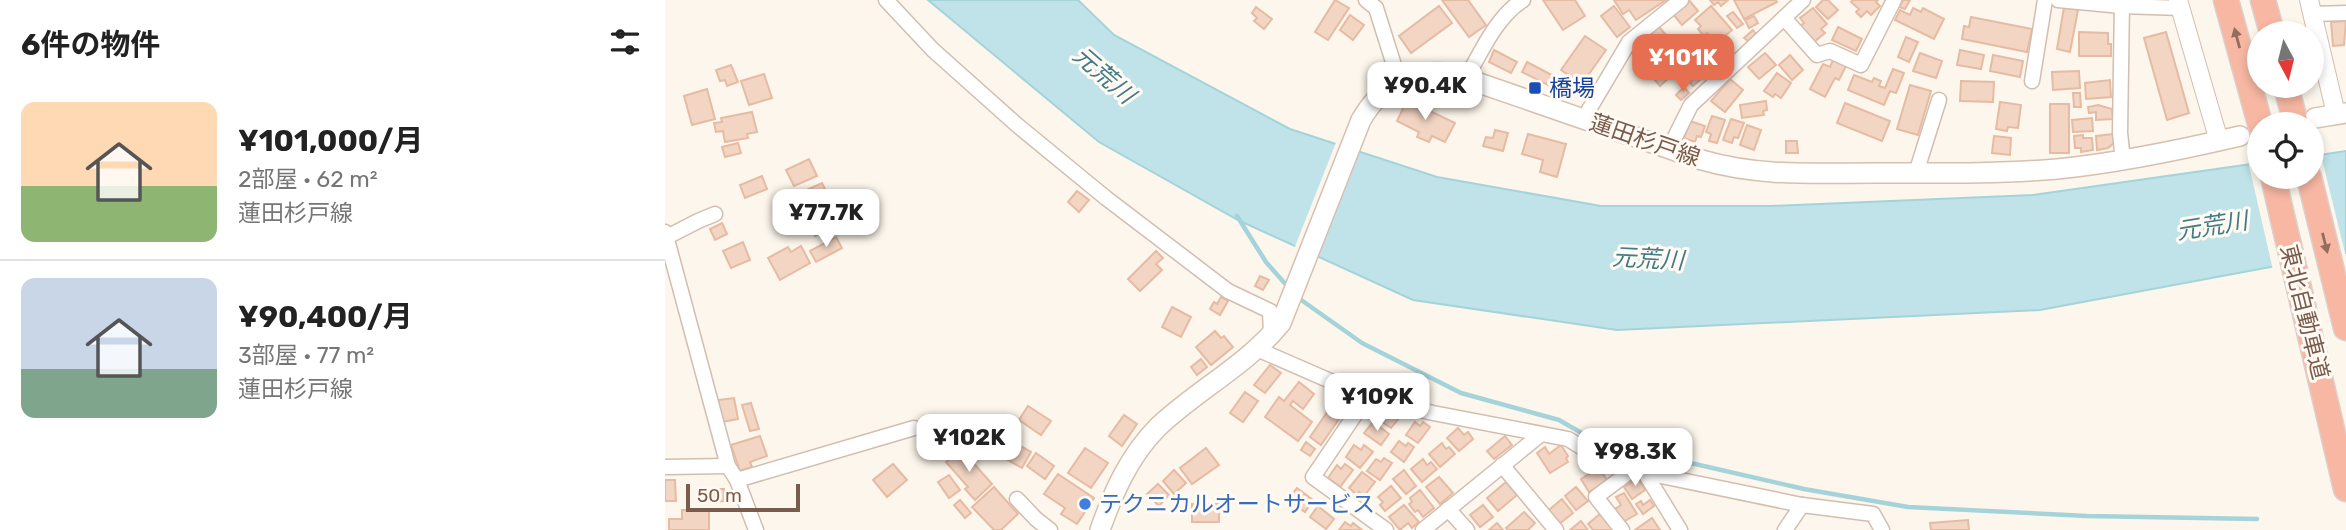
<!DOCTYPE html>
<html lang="ja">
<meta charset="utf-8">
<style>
:root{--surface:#fff;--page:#f2f2f2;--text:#222;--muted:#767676;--line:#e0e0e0;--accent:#e76f51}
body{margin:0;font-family:Rubik,"Noto Sans JP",sans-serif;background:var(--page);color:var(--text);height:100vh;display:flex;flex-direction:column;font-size:26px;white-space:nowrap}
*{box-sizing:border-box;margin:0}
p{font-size:23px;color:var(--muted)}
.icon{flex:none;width:38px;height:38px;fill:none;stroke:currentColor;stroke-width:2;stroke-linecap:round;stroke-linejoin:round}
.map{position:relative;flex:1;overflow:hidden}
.panel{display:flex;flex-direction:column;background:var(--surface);width:665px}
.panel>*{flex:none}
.needle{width:46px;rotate:173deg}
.buttons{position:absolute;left:1582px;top:21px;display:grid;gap:14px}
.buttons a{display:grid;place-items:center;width:77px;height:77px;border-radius:50%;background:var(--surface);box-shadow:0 4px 10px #0003;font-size:35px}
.scale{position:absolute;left:21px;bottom:18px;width:114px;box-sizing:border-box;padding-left:7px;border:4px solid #7a5c4d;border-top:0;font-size:19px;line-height:24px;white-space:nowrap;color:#7a5c4d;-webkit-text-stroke:5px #fffaf3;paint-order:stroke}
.price{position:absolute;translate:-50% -60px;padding:0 16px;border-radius:14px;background:#fff;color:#222;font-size:23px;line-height:46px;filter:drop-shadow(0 2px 4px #0008)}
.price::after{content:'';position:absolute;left:50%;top:42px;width:21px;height:16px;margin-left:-10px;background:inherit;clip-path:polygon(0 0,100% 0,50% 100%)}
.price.active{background:var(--accent);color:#fff}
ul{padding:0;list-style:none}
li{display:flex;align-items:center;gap:21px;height:175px;padding:0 21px}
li+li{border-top:2px solid var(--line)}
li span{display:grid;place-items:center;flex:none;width:196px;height:140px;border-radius:14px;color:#555}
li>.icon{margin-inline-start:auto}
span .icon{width:84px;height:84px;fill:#fffc;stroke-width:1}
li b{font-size:30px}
h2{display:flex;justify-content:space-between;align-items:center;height:84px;padding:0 21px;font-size:30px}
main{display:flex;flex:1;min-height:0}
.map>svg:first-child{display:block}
.water{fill:#bfe3e8;stroke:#a5d3da;stroke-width:2}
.pier{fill:#fdf6ec}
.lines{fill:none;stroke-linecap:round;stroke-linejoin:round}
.stream{stroke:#a5d3da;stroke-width:4.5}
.building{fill:#f3d5c3;stroke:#e6bba3;stroke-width:2}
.minor-casing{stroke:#d1beb0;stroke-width:17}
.tertiary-casing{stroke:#d1beb0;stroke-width:20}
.secondary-casing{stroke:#d6c0b0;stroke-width:22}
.motorway-casing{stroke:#dad1cd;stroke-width:27}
.minor{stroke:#fff;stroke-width:14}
.tertiary{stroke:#fff;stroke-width:18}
.secondary{stroke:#fff;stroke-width:19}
.motorway{stroke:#f7b7a3;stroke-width:24}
.oneway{fill:#936e5e}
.transit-dot{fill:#1a4fb4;stroke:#fffaf3;stroke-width:2.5}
.shop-dot{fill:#3f7fe0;stroke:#fffaf3;stroke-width:2.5}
.labels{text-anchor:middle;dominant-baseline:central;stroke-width:6;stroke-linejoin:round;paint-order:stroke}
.transit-label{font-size:23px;fill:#164399;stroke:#fffaf3;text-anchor:start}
.street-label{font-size:23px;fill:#7a5c4d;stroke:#fffaf3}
.shop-label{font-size:23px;fill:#366cbe;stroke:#fffaf3;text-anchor:start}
.water-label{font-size:24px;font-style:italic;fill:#437c86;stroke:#fffaf3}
</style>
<main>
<section class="panel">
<h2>6件の物件<svg class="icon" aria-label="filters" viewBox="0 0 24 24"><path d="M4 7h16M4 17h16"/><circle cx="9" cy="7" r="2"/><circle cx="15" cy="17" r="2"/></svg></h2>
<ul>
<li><span style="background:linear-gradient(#ffd9b3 60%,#8fb573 0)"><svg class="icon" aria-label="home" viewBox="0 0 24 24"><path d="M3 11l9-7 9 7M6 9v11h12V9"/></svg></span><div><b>¥101,000/月</b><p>2部屋 · 62 m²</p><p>蓮田杉戸線</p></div></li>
<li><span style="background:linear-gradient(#c9d6e8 65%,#7fa58c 0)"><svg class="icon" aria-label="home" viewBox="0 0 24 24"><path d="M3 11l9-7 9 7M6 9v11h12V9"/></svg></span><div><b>¥90,400/月</b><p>3部屋 · 77 m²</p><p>蓮田杉戸線</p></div></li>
</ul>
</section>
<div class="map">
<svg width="1681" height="530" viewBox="0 0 1681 530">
<rect width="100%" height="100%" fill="#fdf6ec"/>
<path class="water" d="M263,0H413L449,35L625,129L772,177L936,206H1106L1368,195L1594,163V177H1647V156L1681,151V253L1375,310L952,330L748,300L573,220L434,142Z"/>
<g class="pier">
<path d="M672,140L678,142L635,252L629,249Z"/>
<path d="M1655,151L1681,257L1608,270L1583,161L1594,160V177H1647V152Z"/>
</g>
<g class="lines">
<g class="stream">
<path d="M572,216L601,262L624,288"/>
<path d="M632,297L697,343L796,393L894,420L948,451L1030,464L1139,489L1243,507L1422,516L1592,519"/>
</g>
</g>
<g class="building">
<path d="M670,0L684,8L663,40L650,32Z"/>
<path d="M777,0H803L821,25L804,37Z"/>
<path d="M878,0H910L920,16L898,30Z"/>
<path d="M949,0H1001L971,20L964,10L958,14Z"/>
<path d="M1024,0L1033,11L1017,25L1008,14Z"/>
<path d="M1045,0H1063L1056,6L1053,2L1049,5Z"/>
<path d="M1069,0H1111L1112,2L1079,19Z"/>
<path d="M1158,0H1163L1173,10L1163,19L1151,7Z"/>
<path d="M1188,0H1213L1211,2L1215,6L1206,15L1202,11L1196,17L1191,12L1194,9L1186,2Z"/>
<path d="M1238,0H1245L1240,9L1234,7Z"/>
<path d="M774,6L787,23L746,53L734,36Z"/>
<path d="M949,6L965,27L952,37L936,16Z"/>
<path d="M1046,6L1067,30L1060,36L1063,39L1056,44L1054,41L1051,43L1042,33L1039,36L1033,29L1036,26L1030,20Z"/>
<path d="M591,7L607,19L599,29L589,21L592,18L587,13Z"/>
<path d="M1399,7L1413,10L1405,52L1392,49Z"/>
<path d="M1148,8L1162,24L1156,29L1160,33L1149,42L1135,26L1139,23L1135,18Z"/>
<path d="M1248,8L1256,12L1258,8L1279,19L1269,39L1230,20L1235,10L1245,15Z"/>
<path d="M1068,12L1078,24L1072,28L1062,16Z"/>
<path d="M685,15L699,25L688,40L675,30Z"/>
<path d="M1089,16L1093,23L1084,28L1080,20Z"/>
<path d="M1306,17L1367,29L1362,52L1297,39L1299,26L1304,27Z"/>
<path d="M1681,21L1679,45L1668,46L1666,22Z"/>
<path d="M993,26L1002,36L991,45L1008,64L1004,67L1009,73L995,86L965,51Z"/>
<path d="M1173,27L1197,39L1191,51L1167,40Z"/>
<path d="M1088,30L1091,34L1083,41L1079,38Z"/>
<path d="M1414,32L1443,33V44H1446V56H1414Z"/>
<path d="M1501,32L1524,113L1502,120L1479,38Z"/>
<path d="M920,36L941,50L917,84L896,70Z"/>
<path d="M1241,37L1253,42L1244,62L1233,57Z"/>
<path d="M1044,42L1055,54L1058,51L1062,56L1028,86L1013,69L1017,65L1014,62L1020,57L1024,61Z"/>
<path d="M829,50L852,62L846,73L824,62Z"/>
<path d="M1295,50L1319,55L1316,69L1292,65Z"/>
<path d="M1100,53L1111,65L1094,79L1083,67Z"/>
<path d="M1255,53L1277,61L1271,78L1248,71Z"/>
<path d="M1125,55L1138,70L1127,80L1114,65Z"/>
<path d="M1328,55L1358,61L1355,77L1325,71Z"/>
<path d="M1168,60L1181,66L1174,80L1170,78L1160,97L1145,89L1158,64L1165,67Z"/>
<path d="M862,62L898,81L893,90L857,72Z"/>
<path d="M66,65L73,82L62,86L60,80L55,81L51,70Z"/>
<path d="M1228,69L1239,73L1231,93L1225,91L1219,105L1183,90L1189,75L1207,82L1209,78L1216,81L1214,86L1220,88Z"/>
<path d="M1414,71L1415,88L1388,90L1387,72Z"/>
<path d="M1112,73L1126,83L1116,98L1110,94L1108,97L1099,91Z"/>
<path d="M99,74L107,98L84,105L76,81Z"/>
<path d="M1065,79L1078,90L1060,112L1046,101Z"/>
<path d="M1445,80L1446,97L1421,99L1420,83Z"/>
<path d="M1296,81L1329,82L1328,102L1295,101Z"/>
<path d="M1245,85L1266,91L1253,135L1232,129Z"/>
<path d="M1019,87L1024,93L1016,100L1011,95Z"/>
<path d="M42,89L50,119L27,125L19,96Z"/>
<path d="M1408,93H1415L1416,107H1409Z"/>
<path d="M742,100L790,123L780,142L767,136L764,142L752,137L754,132L732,121Z"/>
<path d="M1101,101L1102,110L1098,111L1099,115L1077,118L1075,105Z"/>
<path d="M1335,102L1356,105L1353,128L1343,127L1342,131L1331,129Z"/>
<path d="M1180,103L1225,121L1217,141L1172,123Z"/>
<rect x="1385" y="104" width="19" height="49"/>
<path d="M1433,105L1447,109L1448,119L1431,120V112L1424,113L1423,107Z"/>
<path d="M87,112L92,132L82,134L83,138L60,142L58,131L51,132L49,123L57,122L56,118Z"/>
<path d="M1047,116L1060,120L1052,143L1044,141L1046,134L1041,132Z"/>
<path d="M1427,118L1428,131L1408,132L1407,120Z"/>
<path d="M1066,119L1079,123L1073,138L1069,137L1067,143L1058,140Z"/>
<path d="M1025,121L1040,126L1036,137L1032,136L1030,142L1019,138Z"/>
<path d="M1082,125L1096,130L1089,150L1075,145Z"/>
<path d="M830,130L843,133L838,151L818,146L821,137L828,138Z"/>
<path d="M863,134L901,144L892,177L875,172L878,160L857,154Z"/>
<path d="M1448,134L1449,143L1443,148L1432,150L1431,136Z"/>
<path d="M1418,135V138H1427L1428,150L1416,152V148H1410L1409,136Z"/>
<path d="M1329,136L1346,138L1345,155L1327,153Z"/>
<path d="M1121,141H1132L1133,153H1121Z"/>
<path d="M73,143L76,153L60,157L57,147Z"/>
<path d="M144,159L152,176L129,186L121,170Z"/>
<path d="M97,176L102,189L80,198L75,185Z"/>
<path d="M157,183L165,200L145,209L137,192Z"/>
<path d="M412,191L424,200L414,212L403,202Z"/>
<path d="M130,198L132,204L120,210L117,203Z"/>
<path d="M169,202L173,211L176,210L181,220L150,236L140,216Z"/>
<path d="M57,223L62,234L50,240L45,229Z"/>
<path d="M171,237L177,248L151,262L145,251Z"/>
<path d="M78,242L85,260L66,268L58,251Z"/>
<path d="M136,246L145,263L115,280L103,258L123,247L126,252Z"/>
<path d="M491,251L498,258L491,264L497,270L475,291L463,279Z"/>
<path d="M595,276L604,280L598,290L590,286Z"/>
<path d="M556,297L563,301L555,315L545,309L549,302L552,304Z"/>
<path d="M507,307L526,317L516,337L497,327Z"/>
<path d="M550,331L556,338L559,336L568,347L546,365L531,347Z"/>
<path d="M536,359L542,367L532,375L526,367Z"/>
<path d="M605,365L616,373L600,393L589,385Z"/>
<path d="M634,382L649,394L638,409L628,401L625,405L647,422L633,441L600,417L614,397L619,401Z"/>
<path d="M580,392L593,401L578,422L565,413Z"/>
<path d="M69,398L73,419L57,422L53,400Z"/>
<path d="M86,403L94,429L85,431L77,405Z"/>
<path d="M363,406L386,421L376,435L354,420Z"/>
<path d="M722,407L735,417L726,428L713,419Z"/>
<path d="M663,411L674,419L656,445L645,437Z"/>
<path d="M459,415L472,424L457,446L444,436Z"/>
<path d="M708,422L724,434L716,445L699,433Z"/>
<path d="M750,422L755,426L758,422L765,427L753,443L741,435Z"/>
<path d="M793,428L799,435L803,432L808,439L794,451L782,438Z"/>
<path d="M336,435L366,452L357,468L327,451Z"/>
<path d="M95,436L102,456L85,462L87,467L75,471L66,445Z"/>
<path d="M840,436L847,445L829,459L822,451Z"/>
<path d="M734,441L741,446L743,443L749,447L739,462L726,452Z"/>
<path d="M641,442L650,449L645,456L636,450Z"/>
<path d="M777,443L781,449L784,447L790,454L775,467L764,454Z"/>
<path d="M689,445L696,450L699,445L708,452L695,468L681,457Z"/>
<path d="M896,445L903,456L901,458L903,462L885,473L872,453L880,447L884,454Z"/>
<path d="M420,448L443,463L426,488L403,473Z"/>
<path d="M541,448L554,465L527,484L515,468Z"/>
<path d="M296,449L327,484L310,500L300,489L303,487L281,462Z"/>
<path d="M371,453L389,466L380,479L362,466Z"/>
<path d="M719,458L727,463L715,480L702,471L711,459L716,462Z"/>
<path d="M758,459L762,465L766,462L772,469L757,482L746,469Z"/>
<path d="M228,464L242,480L222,497L208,480Z"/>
<path d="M680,464L688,470L675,487L663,478L672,465L676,469Z"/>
<path d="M934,468L942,480L924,492L916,479Z"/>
<path d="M509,470L521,483L509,494L498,481Z"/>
<path d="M739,470L751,486L741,494L728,479Z"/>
<path d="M697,472L710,482L699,496L694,492L692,495L684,488Z"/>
<path d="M393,474L429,498L412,524L396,514L400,508L379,494Z"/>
<path d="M284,475L295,490L284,498L273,482Z"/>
<path d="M774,477L788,493L775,504L761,487Z"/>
<path d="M973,478L980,490L967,499L959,487Z"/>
<path d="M0,480H10L11,501H0Z"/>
<path d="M841,482L852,495L833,511L822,498Z"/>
<path d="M493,484L504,495L494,506L482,494Z"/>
<path d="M726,486L736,498L720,511L715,505L718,502L713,497Z"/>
<path d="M329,487L353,514L336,530H329L307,507Z"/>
<path d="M911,487L923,501L911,510L900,496Z"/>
<path d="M632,488L648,500L640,512L623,500Z"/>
<path d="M45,489H59V501L46,502Z"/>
<path d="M755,490L769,508L758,517L753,510L750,512L744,504L747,502L745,498Z"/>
<path d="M959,493L972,514L958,522L950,509L956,505L951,497Z"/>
<path d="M897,499L908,513L894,524L884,510Z"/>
<path d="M295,500L306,513L300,518L289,505Z"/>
<path d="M985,500L989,506L978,514L971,504L976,501L978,505Z"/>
<rect x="527" y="504" width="27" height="18"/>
<path d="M739,505L754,522L747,528L743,523L735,530L724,517Z"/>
<path d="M818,505L828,517L815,527L805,515Z"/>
<path d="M653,506L669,519L661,529L645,517Z"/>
<path d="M17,510H44V530H4V519H17Z"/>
<path d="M859,512L870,523L863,530H843L841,528Z"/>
<path d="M935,514L947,528L945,530H928L923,524Z"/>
<path d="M987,518L995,530H970Z"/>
<path d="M1303,520L1304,530H1266L1265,523Z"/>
<path d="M916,521L923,530H905Z"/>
<path d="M680,522L686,526L688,523L697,530H674Z"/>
<path d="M832,523L838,530H824Z"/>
</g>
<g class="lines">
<defs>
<g id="minor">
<path d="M221,0L268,50L352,125L441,198L563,291L605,311L606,335"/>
<path d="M701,0L711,8L734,81"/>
<path d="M1393,0L1456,6L1516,8"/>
<path d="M1457,0L1455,133L1458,161"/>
<path d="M1647,14L1681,13"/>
<path d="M1119,18L1152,55L1165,51L1196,65L1229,0"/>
<path d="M801,78C817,51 831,17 858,0"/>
<path d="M1367,81L1380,0"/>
<path d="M919,118L964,42L1016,0"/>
<path d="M1004,149L1026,105L1138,0"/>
<path d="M1251,173L1274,100"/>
<path d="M0,232L63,466L72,480L91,530"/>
<path d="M0,238L33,221L50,214"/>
<path d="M592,349L702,397L768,413L903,439L944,464L967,470L1137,505L1208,514L1217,530"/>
<path d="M702,397L648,477L721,530"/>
<path d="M837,465L891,530"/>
<path d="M0,467L63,466"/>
<path d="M980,473L1015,530"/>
<path d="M72,480L249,428"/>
<path d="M352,499L371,519L385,530"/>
<path d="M783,509L802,530"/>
<path d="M758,530L875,435"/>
<path d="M957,530L931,497L967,470"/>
<path d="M1120,530L1137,505"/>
</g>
<g id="tertiary">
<path d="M1513,0L1554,141"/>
<path d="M1644,0L1671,114"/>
</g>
<g id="secondary">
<path d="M1650,118L1681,113"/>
<path d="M435,530C448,493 464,456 493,427C532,390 582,365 616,323L696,120C717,84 746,68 788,74L1037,160C1095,177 1152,173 1211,173C1271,173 1332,174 1392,169C1454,163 1515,150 1575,136"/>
</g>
<g id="motorway">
<path d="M1561,0L1595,124"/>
<path d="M1598,0L1607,33"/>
<path d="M1621,86L1631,124"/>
<path d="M1608,177L1681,489"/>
<path d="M1644,177L1681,328"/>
</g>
</defs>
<use href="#minor" class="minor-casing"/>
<use href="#tertiary" class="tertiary-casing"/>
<use href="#secondary" class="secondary-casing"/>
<use href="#motorway" class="motorway-casing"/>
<use href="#minor" class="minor"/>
<use href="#tertiary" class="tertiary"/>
<use href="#secondary" class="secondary"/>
<use href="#motorway" class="motorway"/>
</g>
<defs><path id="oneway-solid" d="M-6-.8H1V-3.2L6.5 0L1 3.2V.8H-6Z" transform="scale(1.75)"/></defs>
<g class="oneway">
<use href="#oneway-solid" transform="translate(1572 38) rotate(-105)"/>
<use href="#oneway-solid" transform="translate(1660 243) rotate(76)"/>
</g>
<rect class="transit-dot" x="863" y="81" width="14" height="14" rx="3.5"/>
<circle class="shop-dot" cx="420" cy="504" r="7"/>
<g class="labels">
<g class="transit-label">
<text x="884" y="88">橋場</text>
</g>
<g class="street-label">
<text transform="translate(980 140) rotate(19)">蓮田杉戸線</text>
<text transform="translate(1640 312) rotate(76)">東北自動車道</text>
</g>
<g class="shop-label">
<text x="434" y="504">テクニカルオートサービス</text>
</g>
<g class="water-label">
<text transform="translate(439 75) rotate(41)">元荒川</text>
<text transform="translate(1547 226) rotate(-9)">元荒川</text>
<text transform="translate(983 259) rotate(3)">元荒川</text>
</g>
</g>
</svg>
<div class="buttons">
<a><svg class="needle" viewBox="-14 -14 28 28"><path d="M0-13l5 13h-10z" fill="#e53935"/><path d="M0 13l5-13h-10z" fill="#767676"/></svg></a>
<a><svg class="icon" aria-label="locate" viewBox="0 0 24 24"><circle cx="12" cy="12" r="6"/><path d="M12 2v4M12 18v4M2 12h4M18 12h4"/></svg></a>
</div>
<div class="scale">50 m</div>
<b class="price active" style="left:1018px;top:94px">¥101K</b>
<b class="price" style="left:760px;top:122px">¥90.4K</b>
<b class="price" style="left:161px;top:249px">¥77.7K</b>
<b class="price" style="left:712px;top:433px">¥109K</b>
<b class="price" style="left:304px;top:474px">¥102K</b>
<b class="price" style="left:970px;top:488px">¥98.3K</b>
</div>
</main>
